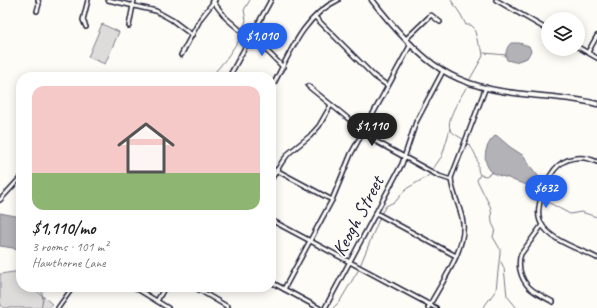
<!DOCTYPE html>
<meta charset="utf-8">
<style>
:root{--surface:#fff;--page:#f6f6f6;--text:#222;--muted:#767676;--accent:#2563eb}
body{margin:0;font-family:Caveat,sans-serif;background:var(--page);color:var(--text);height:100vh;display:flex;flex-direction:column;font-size:15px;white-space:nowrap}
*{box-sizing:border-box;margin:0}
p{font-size:13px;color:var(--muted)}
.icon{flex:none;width:22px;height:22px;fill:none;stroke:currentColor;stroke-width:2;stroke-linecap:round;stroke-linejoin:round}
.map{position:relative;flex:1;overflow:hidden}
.side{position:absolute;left:16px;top:72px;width:260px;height:220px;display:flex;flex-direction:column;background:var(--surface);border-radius:16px;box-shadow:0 2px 10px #0003}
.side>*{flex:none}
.buttons{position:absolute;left:541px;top:12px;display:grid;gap:8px}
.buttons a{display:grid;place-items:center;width:44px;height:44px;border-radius:50%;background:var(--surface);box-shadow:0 2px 10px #0003;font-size:20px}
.price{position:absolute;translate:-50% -34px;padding:0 9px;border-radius:14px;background:var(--accent);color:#fff;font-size:13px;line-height:26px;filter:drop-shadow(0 1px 2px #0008)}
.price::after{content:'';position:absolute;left:50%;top:24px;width:12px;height:9px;margin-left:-6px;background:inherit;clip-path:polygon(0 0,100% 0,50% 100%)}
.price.active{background:#222;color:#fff}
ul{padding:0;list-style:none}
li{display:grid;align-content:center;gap:8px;height:212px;padding:0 16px}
li span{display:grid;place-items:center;height:124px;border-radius:12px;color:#555}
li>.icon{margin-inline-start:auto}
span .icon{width:72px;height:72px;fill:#fffc;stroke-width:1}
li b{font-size:17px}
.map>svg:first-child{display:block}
.green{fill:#dddcdb;stroke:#807f8b}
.water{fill:#b2b2b7;stroke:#787885}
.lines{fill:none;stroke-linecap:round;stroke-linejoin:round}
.stream{stroke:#787885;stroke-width:1}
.minor-casing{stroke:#22223b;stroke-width:6}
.tertiary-casing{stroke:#22223b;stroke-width:7}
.minor{stroke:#fdfcf7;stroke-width:3}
.tertiary{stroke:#fdfcf7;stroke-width:4}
.labels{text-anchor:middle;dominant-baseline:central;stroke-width:4;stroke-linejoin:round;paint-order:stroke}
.street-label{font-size:20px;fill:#22223b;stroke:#fdfcf7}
</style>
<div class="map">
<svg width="597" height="308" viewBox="0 0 597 308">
<rect width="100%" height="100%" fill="#fdfcf7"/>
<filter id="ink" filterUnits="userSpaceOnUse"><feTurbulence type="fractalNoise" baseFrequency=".025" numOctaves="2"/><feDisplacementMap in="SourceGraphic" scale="8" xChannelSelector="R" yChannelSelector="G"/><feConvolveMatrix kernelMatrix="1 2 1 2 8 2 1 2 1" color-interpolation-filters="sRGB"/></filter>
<g filter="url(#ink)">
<g class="green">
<path d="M102,24L119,32L105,64L88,57Z"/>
<path d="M21,271V287H31L37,291L52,304L49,308H3L0,303V274Z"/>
</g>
<g class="water">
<path d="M511,43H519L529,46L531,51L527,58L515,62L507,60C504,55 507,46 511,43Z"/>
<path d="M496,135L510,147L524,156L530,166L539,177L538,183L536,185C525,186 518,182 508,178C503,176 498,176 493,173C480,162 485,144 496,135Z"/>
<path d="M0,213L21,217V253L13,248L0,246Z"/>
</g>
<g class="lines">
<g class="stream">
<path d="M451,0L461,15L466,25H471L474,28L478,43L482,49L483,56L470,79"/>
<path d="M484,53L506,55"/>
<path d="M211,77L226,59L241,37L246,20L244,10L250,0"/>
<path d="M464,140C460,137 454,134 451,131C444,121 461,97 466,88"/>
<path d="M466,142C473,148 477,156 478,165C478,170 478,171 480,175"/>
<path d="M480,175L478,178L477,180L491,208L492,223L495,229L493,237L500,249V253L496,290L483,308"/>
<path d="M481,175L486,176L493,172"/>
<path d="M533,185L538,195"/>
<path d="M544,200L570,214L581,212L597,217"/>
<path d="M381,214L386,206L396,201L406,189L428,176L442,156L450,129"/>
<path d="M501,262L504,268L507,296L517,308"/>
<path d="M360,266L380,217"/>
<path d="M41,287L43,299L41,308"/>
<path d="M333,308L340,301L359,269"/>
</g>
<defs>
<g id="minor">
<path d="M108,0L156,11L172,20L192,35"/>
<path d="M212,0L226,18L241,31"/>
<path d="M496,0L548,30"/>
<path d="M37,11L39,4L38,0"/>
<path d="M315,17L374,76L388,86"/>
<path d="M129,26L134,0"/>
<path d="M86,27L83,20L88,0"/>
<path d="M250,39L268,52L283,67"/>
<path d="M406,39L431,15L440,22"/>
<path d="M578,47L597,58"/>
<path d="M588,52L597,36"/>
<path d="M181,55L201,18L215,0"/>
<path d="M229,77L271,0"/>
<path d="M308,86L377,142L439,176L451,180"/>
<path d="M271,89C289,56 302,17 338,0"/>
<path d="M597,162C585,156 570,156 559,165C548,174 533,209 541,223C550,241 580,249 597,258"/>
<path d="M276,170L332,200"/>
<path d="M271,180L282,162L289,153L310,136L319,126L331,105"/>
<path d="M0,200L21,177"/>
<path d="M376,213L456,256"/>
<path d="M271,220L436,308"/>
<path d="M542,225L521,254C519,259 519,264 520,270C524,289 537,293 553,302"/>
<path d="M271,282L319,308"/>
<path d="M134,287L168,308"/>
<path d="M194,287L228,307L227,308"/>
<path d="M284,289L332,200L351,154L411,44"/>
<path d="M157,301L165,287"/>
<path d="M58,308L73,287"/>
<path d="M325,308L402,164L416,122L443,71"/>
<path d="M428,308C440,285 466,250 463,223C461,207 452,194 451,178L486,87"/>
</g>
<path id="tertiary" d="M372,0C390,23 410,47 433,64C456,81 487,90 515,93C543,97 571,97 597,104"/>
</defs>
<use href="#minor" class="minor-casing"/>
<use href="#tertiary" class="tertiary-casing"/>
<use href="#minor" class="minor"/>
<use href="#tertiary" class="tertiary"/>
</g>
</g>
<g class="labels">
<g class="street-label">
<text transform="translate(358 216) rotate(-62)">Keogh Street</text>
</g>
</g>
</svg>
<div class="buttons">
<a><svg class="icon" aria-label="layers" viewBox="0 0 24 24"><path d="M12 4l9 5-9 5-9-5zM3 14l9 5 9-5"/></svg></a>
</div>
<b class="price" style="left:262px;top:57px">$1,010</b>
<b class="price active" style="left:372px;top:147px">$1,110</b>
<b class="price" style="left:546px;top:209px">$632</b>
<section class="side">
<ul>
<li><span style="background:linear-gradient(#f6c9c9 70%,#8fb573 0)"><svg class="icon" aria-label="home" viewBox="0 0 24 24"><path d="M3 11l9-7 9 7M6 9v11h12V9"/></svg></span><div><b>$1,110/mo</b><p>3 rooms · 101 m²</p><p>Hawthorne Lane</p></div></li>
</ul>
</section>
</div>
